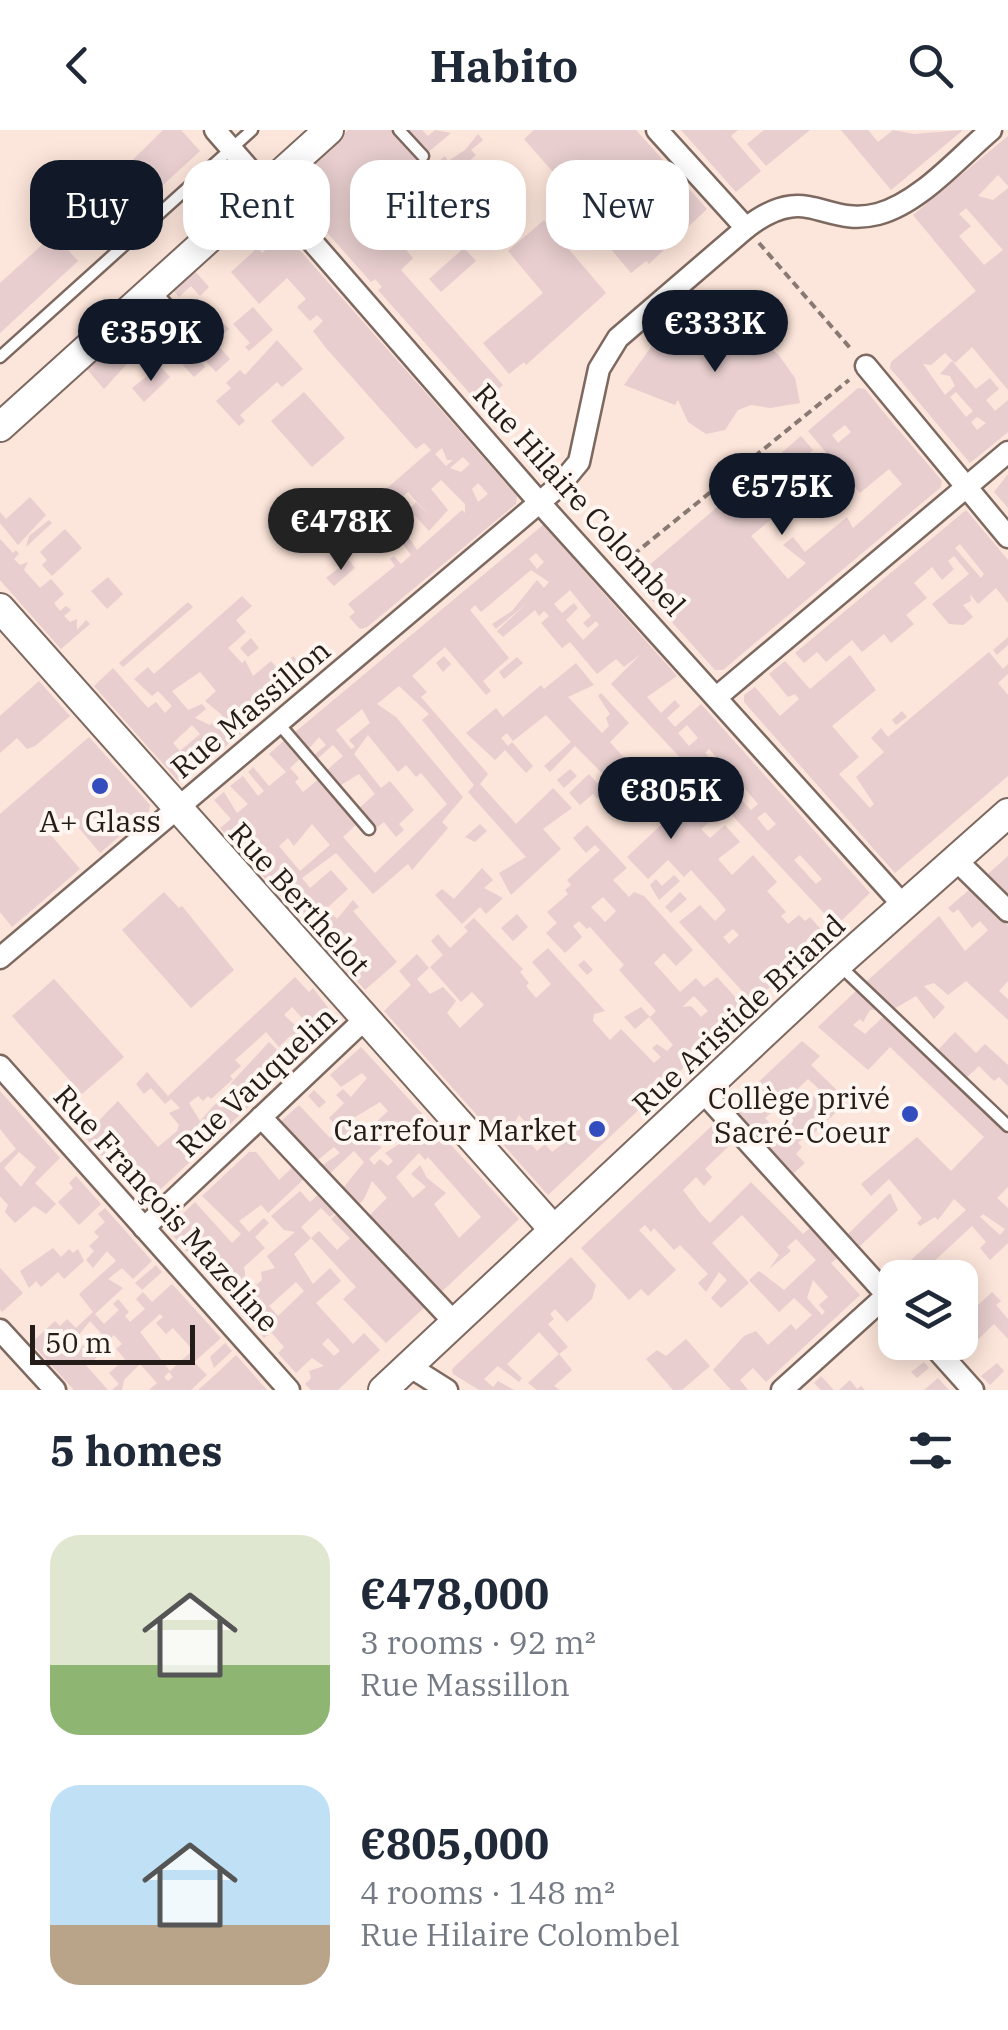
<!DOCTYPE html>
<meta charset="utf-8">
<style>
:root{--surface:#fff;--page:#f2f2f3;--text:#1f2937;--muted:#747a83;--accent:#111827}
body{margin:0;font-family:"IBM Plex Serif",serif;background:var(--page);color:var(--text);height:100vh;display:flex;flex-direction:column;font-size:38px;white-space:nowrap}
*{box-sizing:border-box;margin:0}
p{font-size:32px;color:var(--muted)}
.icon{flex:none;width:55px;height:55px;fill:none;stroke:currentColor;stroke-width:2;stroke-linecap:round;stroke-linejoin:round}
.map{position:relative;height:1260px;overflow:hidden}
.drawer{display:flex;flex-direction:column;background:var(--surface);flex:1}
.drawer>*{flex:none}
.top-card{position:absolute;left:30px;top:30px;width:950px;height:90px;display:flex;gap:20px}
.tools{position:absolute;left:878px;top:1130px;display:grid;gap:20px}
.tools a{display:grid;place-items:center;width:100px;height:100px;border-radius:20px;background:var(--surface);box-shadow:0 5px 25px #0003;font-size:50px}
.scale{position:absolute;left:30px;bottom:25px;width:165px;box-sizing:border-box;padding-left:10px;border:5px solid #241c18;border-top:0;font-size:28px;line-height:35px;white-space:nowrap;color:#241c18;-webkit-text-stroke:8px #fff5f1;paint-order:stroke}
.price{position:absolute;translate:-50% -85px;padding:0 22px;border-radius:35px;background:var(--accent);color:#fff;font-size:32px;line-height:65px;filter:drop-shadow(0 2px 5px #0008)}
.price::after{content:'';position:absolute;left:50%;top:60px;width:30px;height:22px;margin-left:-15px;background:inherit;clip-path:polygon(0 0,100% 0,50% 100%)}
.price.active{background:#222;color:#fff}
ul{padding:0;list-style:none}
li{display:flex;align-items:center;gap:30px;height:250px;padding:0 50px}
li span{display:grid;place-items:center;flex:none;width:280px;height:200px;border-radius:30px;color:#555}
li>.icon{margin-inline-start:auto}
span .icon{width:120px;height:120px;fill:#fffc;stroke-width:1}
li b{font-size:42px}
h2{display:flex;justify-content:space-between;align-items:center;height:120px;padding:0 50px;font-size:42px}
.chip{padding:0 35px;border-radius:30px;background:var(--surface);box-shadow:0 5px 25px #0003;font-size:35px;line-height:90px}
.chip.active{background:var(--accent);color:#fff}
header{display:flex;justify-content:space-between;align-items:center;height:130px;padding:0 50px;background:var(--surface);font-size:45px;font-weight:700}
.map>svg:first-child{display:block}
.building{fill:#e8cece;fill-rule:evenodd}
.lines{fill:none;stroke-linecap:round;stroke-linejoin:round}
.lane-casing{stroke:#7d6960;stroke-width:15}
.street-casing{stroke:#7d6960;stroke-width:25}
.secondary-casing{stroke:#7d6960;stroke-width:32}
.path{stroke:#887972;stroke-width:4;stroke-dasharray:8 5;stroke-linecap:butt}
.lane{stroke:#fff;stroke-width:10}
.street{stroke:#fff;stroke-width:20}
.secondary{stroke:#fff;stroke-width:28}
.poi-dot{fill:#344dbe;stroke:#fff5f1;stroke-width:4}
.labels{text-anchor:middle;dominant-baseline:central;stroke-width:8;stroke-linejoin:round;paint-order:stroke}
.street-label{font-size:30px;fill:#241c18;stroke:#fff5f1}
.poi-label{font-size:30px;fill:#241c18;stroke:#fff5f1;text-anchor:end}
</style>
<header><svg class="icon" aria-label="back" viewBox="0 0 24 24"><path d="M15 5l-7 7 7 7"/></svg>Habito<svg class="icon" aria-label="search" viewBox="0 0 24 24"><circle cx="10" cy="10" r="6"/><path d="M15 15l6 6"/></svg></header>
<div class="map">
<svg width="1008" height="1260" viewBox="0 0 1008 1260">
<rect width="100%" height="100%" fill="#fce5da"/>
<g class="building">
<path d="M163,0H181L200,21L115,99L90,72Z"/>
<path d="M348,0H393L429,40L445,26L448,31L465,20L478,4L483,10L471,20L476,25L444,53L433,44L438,55L388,99L413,128L401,140L503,255L480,275L378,160L382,157L375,149L371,152L292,63L290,53Z"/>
<path d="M405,0H422L428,6L435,0L451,3L426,24Z"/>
<path d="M534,0H636L707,79L649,134L646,131L631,143L605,112L645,79L609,35L574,66L524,9Z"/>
<path d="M681,0H738L731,6L761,41L736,62Z"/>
<path d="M764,0H810L766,36L747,14Z"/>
<path d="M841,0H868L878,12L893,0L914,4L963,0L891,60Z"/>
<path d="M1008,6V56L998,45L978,66L993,70L1008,58V260L972,217L955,233L945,223L931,235L923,234L945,265L955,256L950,246L940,244L952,231L976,259L990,248L999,259L986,270L995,281L1008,270V302L970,333L890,238L891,232L976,161L913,85ZM966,78L1003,120L984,135L959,106L971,96L959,84ZM956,262L973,281L966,287L950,267ZM977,287L986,293L977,300L971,292Z"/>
<path d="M258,82H266L517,366L516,374L367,497L360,499L349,487L355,482L348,474L395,436L390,429L394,426L401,434L411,425L389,396L397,389L417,420L462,380L465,383V374L441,350L431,359L448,380L429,401L409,379L416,372L429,385L408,362L380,386L370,373L431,320L424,313L416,319L326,218L313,201L323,191L317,185L310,191L297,177L306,169L287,148L259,174L231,142L254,121L236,101ZM254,103L269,117L262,123L250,107ZM442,318L447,330H453L446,336L435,324ZM463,327L470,334L461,342L450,338ZM478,353L488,364L478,372L472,359Z"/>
<path d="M544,90L606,163L526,235L524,232L509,244L483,213L543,163L508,121Z"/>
<path d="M54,104L78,131L0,203V153Z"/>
<path d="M464,118L476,131L441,162L429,149Z"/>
<path d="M193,139L209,157L200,166L191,156L179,167L172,159Z"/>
<path d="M195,170L214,190L198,204L179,184Z"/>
<path d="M156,173L178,199L168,208L175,215L183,208L205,237L194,247L163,213L144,231L134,226L104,259L85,237Z"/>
<path d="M253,177L273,200L249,221L245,217L250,213L233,194Z"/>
<path d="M722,187L739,191L737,198L778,224L795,248L800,273L770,278L751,275L738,280L725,300L706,304L688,292L678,270L675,275L624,255L651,217L687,200L720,199Z"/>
<path d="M221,191L229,199L215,212L230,229L216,242L199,224L214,211L207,204Z"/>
<path d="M277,210L303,239L282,257L277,252L240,285L245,291L239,296L216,271L231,258L226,253L240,240L245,245Z"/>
<path d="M160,236L170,247L144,272L132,258Z"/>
<path d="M858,258L865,259L880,278L942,351L941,357L723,540H715L633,449L770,332L799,366L751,406L788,449L806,433L783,415L793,407L805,422L847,387L853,398L860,392L902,354L889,339L860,363L853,355L837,369L833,362L849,350L808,301ZM845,295L851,302L838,313L832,305Z"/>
<path d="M304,262L345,308L312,337L271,291Z"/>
<path d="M801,306L813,320L807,325L818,337L794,357L772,331Z"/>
<path d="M1008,344V378L994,362Z"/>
<path d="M30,367L46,385L18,415L0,393V382L6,389Z"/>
<path d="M966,380L1008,430V473L996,458L978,474L970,464L971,471L963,475L973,487L963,495L949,494L932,474L969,444L954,426L948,431L954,439L942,450L932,437L914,453L927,468L906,485L914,494L891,513L884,504L862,522L852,510L826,532L817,522L804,533L795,523ZM960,414L984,444L981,448L955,418Z"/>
<path d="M49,390L52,393L26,417L29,406Z"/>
<path d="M543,395L677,546L647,567L661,583L675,570L680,576L667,588L675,597L701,574L870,763L836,796L715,667L722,662L716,657L722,650L728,656L736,649L709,619L705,623L710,628L700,638L710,650L705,654L611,554L641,524L624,537L616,529L597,544L570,512L562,518L541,493L549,486L544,481L539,486L535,480L503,507L497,501L528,472L496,499L492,494L512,481L537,450L544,458L549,452L531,440L481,482L475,475L470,480L509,528L483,551L491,561L486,565L445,517L412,546L427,562L421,567L488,644L480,654L516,694L553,658L572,678L543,699L561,719L511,765L499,743L526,727L468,662L474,655L422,590L429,584L399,556L377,574L396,587L463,667L442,692L448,698L412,740L408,734L373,764L336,723L302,748L310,758L331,740L348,759L327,778L337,789L353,770L359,777L353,781L397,832L365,860L220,698L231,689L214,670L224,662L237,683L248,674L230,656L243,646L258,666L264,661L248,642L253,637L269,656L286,642L269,624L286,609L302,627L290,638L299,648L295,652L303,662L320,648L358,693L343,707L375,743L447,674L421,643L416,647L406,635L398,642L368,605L354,624L381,658L390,651L414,680L399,694L404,700L396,707L384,692L375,699L358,679L375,664L359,644L341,655L336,653L326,641L343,626L333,615L316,630L313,626L326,615L319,607L308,620L294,603ZM536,423L544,432L537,439L529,429ZM570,460L591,486L583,493L588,498L596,491L599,495L583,510L566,490L578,478L574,473L562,483L554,474ZM362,579L370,593L349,610L355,617L351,619L336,600ZM687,595L698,608L689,616L678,603ZM739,652L758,674L751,680L731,659ZM765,682L776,694L768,701L757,688ZM312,694L330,715L300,741L279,716L288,708L294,716ZM800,725L822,749L816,754L794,730Z"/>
<path d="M65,399L82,418L52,446L42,435L47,430L40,422Z"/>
<path d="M0,409L13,423L16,420L19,424L14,429L20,435L28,432L24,440L40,458L51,449L57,456L64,464L54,473L60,481L66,476L71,480L64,486L70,492L77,489V500L86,490L90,494L61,519L0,450Z"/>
<path d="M349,430L355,438L334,456L326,448Z"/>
<path d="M108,447L123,464L107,479L91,461Z"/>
<path d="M242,466L252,476L236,490L246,502L228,518L242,533L245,530L253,546L271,531L278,539L293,526L310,545L184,651H178L94,556L113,538L148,578L156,572L165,583L172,576L158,561L152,566L134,549L148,537L154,544ZM200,542L216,561L205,571L222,585L210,595L195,588L206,579L202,574L188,580L172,561ZM192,595L200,604L180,621L173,613Z"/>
<path d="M188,472L193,477L123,537L119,533Z"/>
<path d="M1008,507V515L997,525L993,520Z"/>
<path d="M251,508L259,518L248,527L240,518Z"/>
<path d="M989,522L1003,539L1008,534V544L998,553L1008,565V646L895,743L744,572V565L755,557L780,586L799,569L795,564L788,567L769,544L785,531L810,559L850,525L876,560L832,596L859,627L839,644L870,678L874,674L856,647L884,622L871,608L881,598L888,607Z"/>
<path d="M444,526L451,534L443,542L436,533Z"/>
<path d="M517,527L523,533L504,549L499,542Z"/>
<path d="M576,533L594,555L568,567L602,603L609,596L606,588L610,584L598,566L601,563L629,593L610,612L616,619L659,664L665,660L685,692L705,674L716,686L701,699L710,708L725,695L740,712L718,729L732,745L753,725L777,752L767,761L786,782L781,786L788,794L799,785L805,791L810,787L826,805L753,873L679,792L700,775L715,791L726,780L718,770L691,740L684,747L668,730L648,749L627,727L663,693L626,652L618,659L575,616L550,642L544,636L571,612L546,585L513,611L507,603L501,608L508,616L512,612L533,636L526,643L505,620L495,630L466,603L496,578L503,587L541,555L544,559ZM733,799L739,805L729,814L723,807Z"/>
<path d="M39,551L70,586L35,616L27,619L17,608L0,623V586Z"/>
<path d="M902,581L907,587L896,595L892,590Z"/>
<path d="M89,607L150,675L149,681L100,723L69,686L49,703L80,739L12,797L0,782V684Z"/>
<path d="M570,639L577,646L564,658L557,650Z"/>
<path d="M589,644L612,670L605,676L593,664L580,675L569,663Z"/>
<path d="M680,646L688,655L676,665L669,656Z"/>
<path d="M480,694L487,701L475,712L465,707Z"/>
<path d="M587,695L627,738L613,750L629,767L634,762L644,766L693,820L676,836L664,823L654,833L680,862L696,848L704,857L717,847L746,879L548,1065L384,881L411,855L399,841L417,824L429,838L417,849L430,864L443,857L456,871L447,883L460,898L484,875L472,862L461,872L430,837L443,825L431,811L438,804L450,818L468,801L464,797L474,788L523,839L520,842L529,853L526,856L536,868L551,854L532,832L548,818L605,881L594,884L593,891L610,910L621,899L654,933L661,927L652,918L657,914L667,921L673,915L649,887L635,899L624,887L641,877L650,887L656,881L619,840L624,835L590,797L587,799L579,791L573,796L582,807L565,823L546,803L557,793L547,782L568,764L565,760L571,755L567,750L600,720L595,715L586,723L573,708ZM603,767L616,781L605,792L591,777ZM694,866L708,881L701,887L691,876L682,877ZM519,985L544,1012L554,1007L561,1015L552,1022L545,1014L537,1021L519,1001L514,1006L510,1001Z"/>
<path d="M1008,726V763L988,744Z"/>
<path d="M482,738L493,750L484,758L503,768L486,784L480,777L462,794L435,765L442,759L454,769Z"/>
<path d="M674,745L680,751L659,770L650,755L656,749L662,756Z"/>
<path d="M970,759L1008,796V851L999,861L1008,869V890L966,851L948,865L934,853L924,856L945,877L934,889L916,866L894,879L865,853L939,786L965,821L983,805L988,800L980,791L972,798L958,779L953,783L948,778Z"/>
<path d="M164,762L179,778L182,776L234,840L191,878L122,800Z"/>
<path d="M680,762L687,769L671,783L665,777Z"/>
<path d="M517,784L528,797L513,811L501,798Z"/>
<path d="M584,830L593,840L587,845L578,835Z"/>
<path d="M295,847L309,862L313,858L339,892L322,909L292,877L284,885L316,914L298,930L294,926L299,922L289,912L291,905L279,917L266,902L254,913L235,930L241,936L230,946L233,949L211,969L208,966L203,971L198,966L189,973L200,991L224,964L233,961L231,953L269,912L293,935L146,1073L133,1060L143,1047L122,1027L112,1037L84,1006L118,971L158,1017L177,1001L179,995L169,983L180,978L171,969L165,974L151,958L144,964L136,954L147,942L168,966Z"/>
<path d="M54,849L124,927L82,964L12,886Z"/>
<path d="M857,860L877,880H870L863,892L860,889L853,895L865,904L884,886L1008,1005V1057L997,1068L1008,1078V1113L990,1130L980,1118L986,1112L972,1096L930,1135L941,1148H895V1154L890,1149L966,1080L954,1069L938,1090L935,1087L920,1096L917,1093L922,1088L889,1049L871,1066L861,1054L917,1007L951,1041L984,1007L890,917L868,940L818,897ZM983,1084L1005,1099L1000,1105L980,1087Z"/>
<path d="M955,902L976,923L985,914L1008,935V956L999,947L994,951L979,936L966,948L937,921Z"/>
<path d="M802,911L820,926L811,935L848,971L809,1008L806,1005L798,1013L802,1017L796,1024L805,1033L793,1044L731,978ZM808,949L820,960L803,976L791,965ZM777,978L793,996L787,994L778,1003L765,988Z"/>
<path d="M361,917L519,1089L435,1168L364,1091L387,1068L372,1051L364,1069L354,1079L339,1063L364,1032L354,1021L326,1047L317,1039L340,1023L334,1017L313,1034L279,993L299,975L330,1008L339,999L329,988L344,973L336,965L343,959L351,967L367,948L362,943L341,957L330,945ZM380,972L388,981L371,997L378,1004L368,1014L347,992ZM398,996L409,1008L385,1023L393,1031L388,1036L380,1029L374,1035L369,1029L382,1017L374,1013L382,1006L386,1010ZM419,1023L425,1030L428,1027L481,1087L459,1108L434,1074L446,1063L427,1048L420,1035L411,1044L426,1057L413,1068L396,1047Z"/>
<path d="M314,960L326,972L319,978L308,966Z"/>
<path d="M0,961L60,1028L35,1053L56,1074L46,1084L34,1076L15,1093L5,1082L8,1075L0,1066V1033L16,1019L0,999ZM19,1022L36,1037L21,1057L4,1038Z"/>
<path d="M716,992L734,1011L705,1039L712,1047L704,1056L696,1047L683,1060L701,1084L710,1093L751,1052L803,1104L812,1096L840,1126L831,1133L860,1165L766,1252L753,1238L740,1250L748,1260H731L713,1240L744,1206L756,1201L768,1215L791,1194L796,1200L812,1185L794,1168L779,1182L749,1150L759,1141L784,1160L816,1130L796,1109L787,1117L791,1121L769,1139L779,1125L742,1085L712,1113L749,1153L721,1178L711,1168L727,1150L719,1142L706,1162L698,1153L708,1144L680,1115L674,1120L654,1098L651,1102L645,1095L639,1100L676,1140L648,1166L641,1159L629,1170L581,1118ZM813,1150L828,1167L819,1175L825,1182L822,1185L807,1168Z"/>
<path d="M249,1022H256L279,1050L297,1033L308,1045L268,1083L261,1075L239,1091L249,1102L264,1088L269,1093L255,1107L265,1118L244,1137L246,1151L253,1158L262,1150L261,1142L275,1138L267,1126L295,1102L284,1100L271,1086L300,1061L310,1072L322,1061L339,1079L330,1087L321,1078L301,1097L311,1108L294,1124L313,1154L330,1138L341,1151L316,1173L353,1214L364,1203L380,1220L338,1260H311L305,1254L311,1248L309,1241L324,1236L312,1228L296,1243L278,1223L284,1217L271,1202L264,1208L167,1099L195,1072L232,1113L241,1104L202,1066ZM296,1152L304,1161L278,1186L269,1176ZM328,1208L340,1221L334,1226L322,1214Z"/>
<path d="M76,1046L101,1074L79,1095L58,1072L73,1058L69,1053Z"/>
<path d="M890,1063L898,1080L860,1116L848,1104Z"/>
<path d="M105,1078L152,1131L133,1149L122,1138L108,1149L123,1158L95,1184L104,1194L119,1180L113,1174L118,1169L129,1182L125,1186L130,1192L145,1179L136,1169L143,1162L152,1172L172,1154L221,1208L194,1232L207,1245L191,1260H149L157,1253L140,1234L124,1250L122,1260H112L119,1254L109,1243L125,1229L116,1219L122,1214L114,1205L108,1211L90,1191L74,1211L68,1205L58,1214L70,1227L84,1215L95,1222L98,1226L91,1233L88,1229L84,1233L108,1260H74L31,1213L55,1191L60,1196L67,1189L76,1198L93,1182L79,1164L116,1131L107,1121L93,1138L86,1130L94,1121L89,1116L99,1107L94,1102L105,1092L98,1084ZM160,1184L163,1187L156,1193L166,1204L173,1198L193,1220L169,1242L173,1247L168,1251L164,1247L170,1241L140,1202Z"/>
<path d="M341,1080L427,1175L386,1213L343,1169L356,1157L311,1108L319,1101L337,1120L350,1108L331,1089Z"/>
<path d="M53,1118L61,1127L69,1119L73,1123L78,1119L84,1131L64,1149L58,1142L41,1157L36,1151L29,1158L20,1141Z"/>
<path d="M571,1127L596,1155L592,1169L567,1192L555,1179L550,1184L554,1189L548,1194L568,1217L559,1224L539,1202L507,1234L522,1248L519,1252L498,1236L484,1249L493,1257L498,1251L514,1260H479L453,1244L452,1239Z"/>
<path d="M156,1135L162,1142L142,1160L135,1153Z"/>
<path d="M0,1138L23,1163L2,1182L0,1179Z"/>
<path d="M992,1162L1001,1171L996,1175L1008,1189V1209L994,1194L962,1225L950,1212H960V1178L977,1176Z"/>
<path d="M686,1209L710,1236L682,1260H673L646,1229L657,1220L666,1226Z"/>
<path d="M225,1213L232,1221L214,1238L210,1227Z"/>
<path d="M559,1224L572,1240L554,1256L560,1260H537L528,1253Z"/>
<path d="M236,1225L267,1260H198L216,1244Z"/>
<path d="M924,1232L929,1238L917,1248L911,1242Z"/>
<path d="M997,1233L1004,1241L990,1255L981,1246Z"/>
<path d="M821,1246L834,1260H821L814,1253Z"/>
<path d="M938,1248L949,1260H924Z"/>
<path d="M850,1250L857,1259L861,1256L865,1260H839Z"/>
</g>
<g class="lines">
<defs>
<g id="lane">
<path d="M399,0L423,26"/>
<path d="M154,160L204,215"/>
<path d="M194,224L211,208"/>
<path d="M0,227L252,0"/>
<path d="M279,594L369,699"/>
<path d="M839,835L1008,996"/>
</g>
<g id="street">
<path d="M215,0L539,372L903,775"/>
<path d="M657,0L746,98"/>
<path d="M866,236L1008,407"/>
<path d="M718,566L1008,322"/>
<path d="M955,729L1008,781"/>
<path d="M0,828L559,356L579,332L599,239L618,208L746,98C807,50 823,98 878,84C920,73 959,27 991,0"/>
<path d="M0,936L289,1260"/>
<path d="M703,962L895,1174"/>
<path d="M261,987L455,1193"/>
<path d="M144,1098L365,889"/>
<path d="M0,1200L55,1260"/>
<path d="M930,1212L973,1260"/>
<path d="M409,1236L447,1260"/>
<path d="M782,1260L887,1165"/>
</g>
<g id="secondary">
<path d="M0,297L329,0"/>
<path d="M0,478L554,1100"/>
<path d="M383,1260L838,834L1008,683"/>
</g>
</defs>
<use href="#lane" class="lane-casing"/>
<use href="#street" class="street-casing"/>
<use href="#secondary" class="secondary-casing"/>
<g class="path">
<path d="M74,92L98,119"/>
<path d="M759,113L851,219"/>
<path d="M623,433L849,250"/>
</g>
<use href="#lane" class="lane"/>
<use href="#street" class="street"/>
<use href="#secondary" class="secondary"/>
</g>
<g class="poi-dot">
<circle cx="100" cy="656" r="10"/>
<circle cx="910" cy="984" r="10"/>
<circle cx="597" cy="999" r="10"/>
</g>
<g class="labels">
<g class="street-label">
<text transform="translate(580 369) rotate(48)">Rue Hilaire Colombel</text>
<text transform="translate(250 578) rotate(-40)">Rue Massillon</text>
<text transform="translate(300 768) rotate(48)">Rue Berthelot</text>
<text transform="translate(738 884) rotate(-43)">Rue Aristide Briand</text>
<text transform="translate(256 951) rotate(-43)">Rue Vauquelin</text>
<text transform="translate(167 1078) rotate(48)">Rue François Mazeline</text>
</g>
<g class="poi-label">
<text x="100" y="690" text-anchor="middle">A+ Glass</text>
<text x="890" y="967">Collège privé<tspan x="890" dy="34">Sacré-Coeur</tspan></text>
<text x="577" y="999">Carrefour Market</text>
</g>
</g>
</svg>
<div class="tools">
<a><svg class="icon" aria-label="layers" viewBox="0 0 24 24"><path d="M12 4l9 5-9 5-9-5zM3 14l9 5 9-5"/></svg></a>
</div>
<div class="scale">50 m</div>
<b class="price" style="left:715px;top:245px">€333K</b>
<b class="price" style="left:151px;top:254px">€359K</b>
<b class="price" style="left:782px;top:408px">€575K</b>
<b class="price active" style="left:341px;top:443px">€478K</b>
<b class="price" style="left:671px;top:712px">€805K</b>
<div class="top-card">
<a class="chip active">Buy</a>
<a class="chip">Rent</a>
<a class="chip">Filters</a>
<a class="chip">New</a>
</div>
</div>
<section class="drawer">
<h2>5 homes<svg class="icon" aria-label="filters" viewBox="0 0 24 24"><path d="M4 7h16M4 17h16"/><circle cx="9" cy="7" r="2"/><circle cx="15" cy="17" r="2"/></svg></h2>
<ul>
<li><span style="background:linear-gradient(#dfe7d0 65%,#8fb573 0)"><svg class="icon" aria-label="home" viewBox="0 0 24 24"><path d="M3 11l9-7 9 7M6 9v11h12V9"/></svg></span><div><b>€478,000</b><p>3 rooms · 92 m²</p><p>Rue Massillon</p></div></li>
<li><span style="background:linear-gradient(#bfe0f5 70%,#b9a48a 0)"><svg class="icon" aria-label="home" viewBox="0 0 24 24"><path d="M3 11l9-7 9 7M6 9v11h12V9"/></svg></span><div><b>€805,000</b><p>4 rooms · 148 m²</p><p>Rue Hilaire Colombel</p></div></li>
</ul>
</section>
